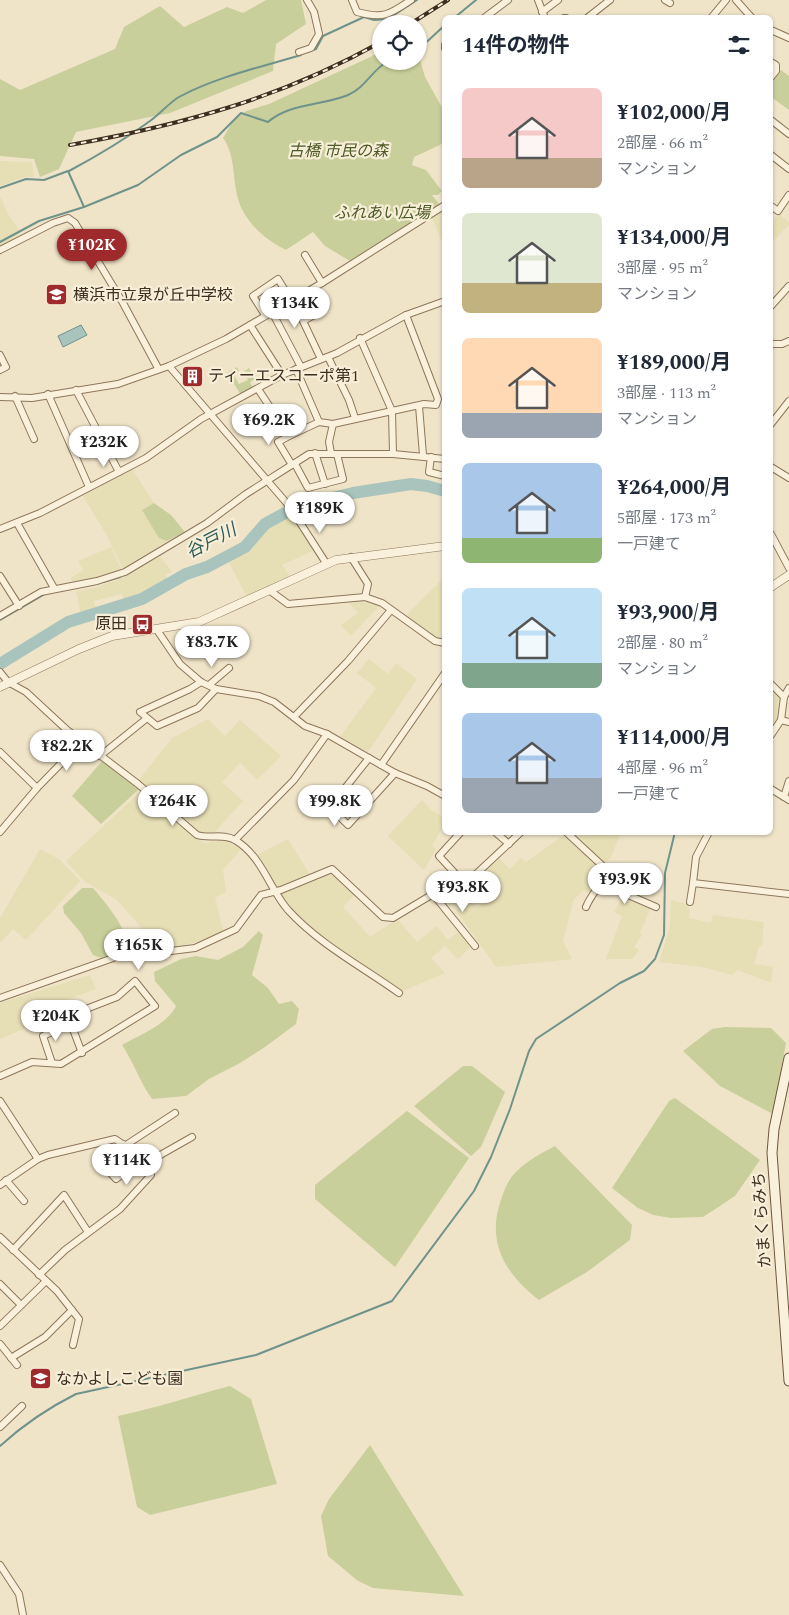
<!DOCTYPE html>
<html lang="ja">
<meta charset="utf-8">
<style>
:root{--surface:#fff;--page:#f6f6f7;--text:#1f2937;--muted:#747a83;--accent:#9e2a2b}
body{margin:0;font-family:Spectral,"Noto Sans JP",serif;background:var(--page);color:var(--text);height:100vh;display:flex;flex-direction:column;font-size:19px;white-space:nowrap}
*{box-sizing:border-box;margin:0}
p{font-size:16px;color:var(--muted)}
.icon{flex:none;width:28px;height:28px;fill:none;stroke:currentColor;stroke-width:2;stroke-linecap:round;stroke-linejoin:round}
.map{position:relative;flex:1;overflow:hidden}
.sheet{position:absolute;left:442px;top:15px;width:331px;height:820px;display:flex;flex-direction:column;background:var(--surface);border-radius:8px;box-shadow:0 1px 4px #0004}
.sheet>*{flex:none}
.buttons{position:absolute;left:372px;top:15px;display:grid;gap:10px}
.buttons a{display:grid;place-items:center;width:55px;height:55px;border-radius:50%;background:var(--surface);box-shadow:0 1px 4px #0004;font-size:25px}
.price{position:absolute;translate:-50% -42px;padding:0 11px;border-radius:18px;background:#fff;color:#222;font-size:16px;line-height:32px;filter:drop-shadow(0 1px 2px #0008)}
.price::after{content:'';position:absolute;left:50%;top:30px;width:15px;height:11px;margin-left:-8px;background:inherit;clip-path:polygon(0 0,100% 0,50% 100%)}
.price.active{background:var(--accent);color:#fff}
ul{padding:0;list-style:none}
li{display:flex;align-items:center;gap:15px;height:125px;padding:0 20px}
li span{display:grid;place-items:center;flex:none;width:140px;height:100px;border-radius:8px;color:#555}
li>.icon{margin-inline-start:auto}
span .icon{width:60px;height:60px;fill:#fffc;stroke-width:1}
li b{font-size:21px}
h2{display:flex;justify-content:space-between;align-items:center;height:60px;padding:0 20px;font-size:21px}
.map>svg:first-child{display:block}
.farmland{fill:#e6deb5}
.green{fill:#c9cf9b}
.water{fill:#a9c4bc;stroke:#6f938a}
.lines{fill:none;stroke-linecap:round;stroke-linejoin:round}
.stream{stroke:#6f938a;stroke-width:2}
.river{stroke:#a9c4bc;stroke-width:12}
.minor-casing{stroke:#8d765c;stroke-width:8}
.tertiary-casing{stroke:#8d765c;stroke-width:9}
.secondary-casing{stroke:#6f573f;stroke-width:11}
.minor{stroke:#faf1dc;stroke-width:6}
.tertiary{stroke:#faf1dc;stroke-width:8}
.secondary{stroke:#faf1dc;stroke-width:9}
.rail-casing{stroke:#3d2e20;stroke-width:4}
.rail{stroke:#f7eed8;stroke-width:2;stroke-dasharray:5.5;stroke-linecap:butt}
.labels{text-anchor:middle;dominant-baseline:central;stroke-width:4.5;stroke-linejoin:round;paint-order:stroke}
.park-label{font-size:16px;font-style:italic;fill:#4d5a26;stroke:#f7eed8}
.poi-label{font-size:16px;fill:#3d2e20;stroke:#f7eed8;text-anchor:start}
.street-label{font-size:16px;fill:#3d2e20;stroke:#f7eed8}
.water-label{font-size:18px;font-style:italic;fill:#2f5d5a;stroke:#f7eed8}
</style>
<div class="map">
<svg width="789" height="1615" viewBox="0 0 789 1615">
<rect width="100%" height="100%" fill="#f0e4c8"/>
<g class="farmland">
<path d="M0,161L32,162L34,177H24L0,186Z"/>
<path d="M0,196L8,214L21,233L0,246Z"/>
<path d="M445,209V249L432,218Z"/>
<path d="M779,214L789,222V225L771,243V223Z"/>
<path d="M132,469L154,503L142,510L159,538L167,541L124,571L106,534L83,496Z"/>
<path d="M290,507L317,549L282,565L290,576L247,597L226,557L245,547L265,524Z"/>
<path d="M111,547L122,571L95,580L72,583L71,578L83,570L78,561Z"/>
<path d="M160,556L172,572L166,575L168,583L124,601L122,594L94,601L96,611L81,615L76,591L95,588L124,577Z"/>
<path d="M445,576V640L442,641L404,618Z"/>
<path d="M359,600L380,605L351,636L341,625L358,613L348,601Z"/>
<path d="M369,659L388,674L396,663L417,679L368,752L340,737L376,688L357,673Z"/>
<path d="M771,688L780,695L781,706L777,720L771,729Z"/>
<path d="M208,719L225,736L240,720L281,756L257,780L240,763L222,782L243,801L214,833H198L138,781L172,738Z"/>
<path d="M141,791L204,843L225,840L241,849L223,870L226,892L215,898L224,933L206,940L161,950L117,900L84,881L66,861Z"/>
<path d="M422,800L431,810L445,818V823L432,846L436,849L424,870L388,836Z"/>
<path d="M571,833H621L610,859L604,862Z"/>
<path d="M563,836L604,871L599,883L587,893L584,890L574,899L563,941L572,959L496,967L445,895L461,888L477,907L492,897L475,879L498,857L510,869L521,858L526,862Z"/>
<path d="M288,839L312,878L332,872L355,894L343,907L370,937L397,919L417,942L437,926L448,940L459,931L472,946L458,959L445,946L431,958L445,973L401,992L341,951L289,907L257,855Z"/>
<path d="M40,849L59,859L80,881L26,940L13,929L0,943V918Z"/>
<path d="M623,897L651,908L640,932L642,935L634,947L639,950L632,959H606L622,916L614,912Z"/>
<path d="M671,900L687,904V908L690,909L689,918L711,923L713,915L764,922L762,946H759L754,964L773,967L771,983L738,970L732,975L702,967L659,962L670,926Z"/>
<path d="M90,975L96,989L55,1004L59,1014L0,1039V1003Z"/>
</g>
<g class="green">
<path d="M266,0H301L306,24L276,44L273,71L170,113L76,132L59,169L40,177L34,159L0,156V79L20,90L115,49L124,27L160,6L184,27L227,7L243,13Z"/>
<path d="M381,52V61H419V56L425,77L445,113V140L440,145L414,157L412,165L426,170L442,191L438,195H432L440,205L350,261L325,246L313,232L286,250C262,238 240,218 236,190C233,173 234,153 223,138L233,121L246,111L269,104Z"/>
<path d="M781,70L789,76V110L771,97V82Z"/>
<path d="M237,367L239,371L233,374L239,384L248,380L243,368L245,371L249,368L255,379L250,382L253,388L241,395L227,373Z"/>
<path d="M154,503L171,515L185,532L167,541L159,538L142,510Z"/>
<path d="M102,761L139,789L101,824L72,796Z"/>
<path d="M82,888H93C104,901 130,931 127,948L101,958L93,955L81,933L64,913L63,906Z"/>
<path d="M259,931L263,935L252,975L268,988L279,1004L292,1001L299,1009L296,1024L265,1047L240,1063L209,1079L186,1096L152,1099C140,1082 134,1063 122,1045C139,1035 167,1025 176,1006L155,981L154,972L181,959L196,956L218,960L243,947Z"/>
<path d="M725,1027L771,1028L786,1043L773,1114L720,1086L683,1051L712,1029Z"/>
<path d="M463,1066H472L505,1092L481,1147L471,1156L414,1106Z"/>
<path d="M675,1098L760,1160L735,1196L703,1217L671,1218L653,1215L638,1208L612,1188L669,1101Z"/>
<path d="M407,1111L469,1158L395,1267L315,1199V1185Z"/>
<path d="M555,1146L632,1225L630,1240L587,1272L539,1300C505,1274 485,1241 502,1197C505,1188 509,1178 517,1171C528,1160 542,1153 555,1146Z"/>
<path d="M230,1386L251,1399L277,1484L150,1515L137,1507L118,1416C156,1408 192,1396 230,1386Z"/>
<path d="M370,1445L464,1596L373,1588L358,1581L328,1556L321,1516L329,1499Z"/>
</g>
<path class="water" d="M81,325L87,335L63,347L58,336Z"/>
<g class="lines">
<g class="stream">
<path d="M454,18L476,0"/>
<path d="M419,49L445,25"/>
<path d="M310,51L316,49L323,36L364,17L374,20L388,19L417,0"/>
<path d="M69,171C97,156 124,140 150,121C159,115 170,102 179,97C216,77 261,67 301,55"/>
<path d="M0,188L26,179L44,180L68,171L84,207L138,185L181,155L217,137L241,113L268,122C289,103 322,106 348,95C366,87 372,70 388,61"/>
<path d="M0,242L39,221L84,207"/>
<path d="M135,569L144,564"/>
<path d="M103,582L120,577"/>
<path d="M0,620L45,594"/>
<path d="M0,1446C23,1425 48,1408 76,1394L256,1355L392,1301L474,1191L491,1157L510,1109L529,1051L536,1039L620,983L644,971L655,959L664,935L665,873L675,832"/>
</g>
<path class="river" d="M0,664L68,622L142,599L186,574L207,567L245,547L265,524L296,507L353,493L411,484L427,486L445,491"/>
<defs>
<g id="minor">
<path d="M352,0L357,12C383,19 389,15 411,0"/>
<path d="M538,0L545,18"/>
<path d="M665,0L670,3"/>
<path d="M736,0L752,18"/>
<path d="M542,12L558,0"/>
<path d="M484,18L508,0"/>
<path d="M564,18H566"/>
<path d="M587,18L610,0"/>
<path d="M711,18L726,0"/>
<path d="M771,30L789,38"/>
<path d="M445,45V48"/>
<path d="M299,52L311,48L319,34L314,12L307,0"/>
<path d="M771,62L776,65V71L771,77"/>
<path d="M771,120L789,134"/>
<path d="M771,155L789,169"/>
<path d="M771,206L778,211L789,195"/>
<path d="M0,250L53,223L68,218L75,223L123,303L158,368"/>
<path d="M305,255L322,283"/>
<path d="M306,292L316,314L303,321L321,359"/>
<path d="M771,306L789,286"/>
<path d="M272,312L301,367"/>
<path d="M265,315L253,296L278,279L291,300"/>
<path d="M250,325L282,375"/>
<path d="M360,338L392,411L393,454"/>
<path d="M771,344H782L789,341"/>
<path d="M0,355L6,367L0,370"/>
<path d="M328,357L349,400L355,418"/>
<path d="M169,366L290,507L326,563"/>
<path d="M296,369L319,422"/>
<path d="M258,389L289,436L319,422L333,424L424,404L436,405L438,399L406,315"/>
<path d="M76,390L119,472"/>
<path d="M48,394L89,487"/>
<path d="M15,396L34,439"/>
<path d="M0,397L32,398L118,384L169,366L226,339L322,283L445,205"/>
<path d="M419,406L423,455"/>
<path d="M771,424L789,401"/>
<path d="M289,436L278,442L292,465"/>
<path d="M315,453L325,484"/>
<path d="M331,453L329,442L333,424"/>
<path d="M431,457L429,472L445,476"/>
<path d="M295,464L308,488L343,479L337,454"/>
<path d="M771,467L789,478"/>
<path d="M17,523L54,588"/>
<path d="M0,529L40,513L146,458L201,419L282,375L337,353L406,315L445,301"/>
<path d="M771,534L789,568"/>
<path d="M351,557L368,584L365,597"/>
<path d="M0,576L19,606"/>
<path d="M269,590L288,604L365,597L382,603L435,641L445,643"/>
<path d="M0,616L41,592L97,581L125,572L207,523L246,494L309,454H393L445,459"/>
<path d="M157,630L180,664L201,682L216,689L259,696L274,702L305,726L327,734L395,773L427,786L445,796"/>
<path d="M0,672L8,682L26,692L67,730L138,784L197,835C209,839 224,833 235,840C262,856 269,888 288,910C319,944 361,966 399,993"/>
<path d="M201,682L190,689L140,712L157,726L198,708L216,689"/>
<path d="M771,684L784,697"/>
<path d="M209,685L229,668"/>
<path d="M294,717L348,661L391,610"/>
<path d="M781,720L789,722"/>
<path d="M771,735L781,720L784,697L789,688"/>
<path d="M0,752L37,788"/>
<path d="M100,756L146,719"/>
<path d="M369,758L330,807L348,825L395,773"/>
<path d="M381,765L445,673"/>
<path d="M771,789L789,800"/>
<path d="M784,797L789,781"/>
<path d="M0,832L37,788L82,742"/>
<path d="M461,832L439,856L463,882"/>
<path d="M495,832L509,844"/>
<path d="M566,832L607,870C602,886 592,892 586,907"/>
<path d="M709,832L696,857L693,883L789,894"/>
<path d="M235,840L294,780L327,734"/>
<path d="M603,884L656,907"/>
<path d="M433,894L475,946"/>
<path d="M690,902L693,883"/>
<path d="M0,998L133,951L163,952L195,948L236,929L261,895L281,890L332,869L383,917L393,918L433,894L474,876L521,832"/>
<path d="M52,1063L43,1036L69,1024"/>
<path d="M0,1076L32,1062L61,1064L155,1006L135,981L117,997L68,1016L82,1053"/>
<path d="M0,1101L38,1159"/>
<path d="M123,1144L105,1159L103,1165L116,1179L144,1159"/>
<path d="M126,1145L175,1113"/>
<path d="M148,1162L192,1137"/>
<path d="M6,1180L24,1201"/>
<path d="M0,1185L38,1159L48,1155L115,1139L148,1162L151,1175L120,1209L65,1250L39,1275"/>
<path d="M0,1237L57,1291L79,1319L73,1345"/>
<path d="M13,1250L64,1195L88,1232"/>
<path d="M0,1284L21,1305"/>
<path d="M0,1326L45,1282"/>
<path d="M0,1344L17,1365"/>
<path d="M11,1358L45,1337L72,1310"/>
<path d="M0,1427L22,1406"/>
<path d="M0,1565L19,1594L23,1615"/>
</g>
<g id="tertiary">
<path d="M771,587L789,575"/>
<path d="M0,687L79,649L112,636L199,622L336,560L445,546"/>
</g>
<path id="secondary" d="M789,1058L774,1129L772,1153L789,1381"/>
</defs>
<use href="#minor" class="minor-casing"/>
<use href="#tertiary" class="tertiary-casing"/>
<use href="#secondary" class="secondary-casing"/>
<use href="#minor" class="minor"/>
<use href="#tertiary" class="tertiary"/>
<use href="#secondary" class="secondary"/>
<defs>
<g id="rail">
<path d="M410,24L448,0"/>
<path d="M70,145C182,125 281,98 381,42"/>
</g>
</defs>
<use href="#rail" class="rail-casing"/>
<use href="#rail" class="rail"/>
</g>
<defs>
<symbol id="school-square" viewBox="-11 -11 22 22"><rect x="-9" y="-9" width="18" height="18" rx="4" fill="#9e2a2b" stroke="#f7eed8"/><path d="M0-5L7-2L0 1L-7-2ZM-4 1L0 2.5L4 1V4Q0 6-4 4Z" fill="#fff"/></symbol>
<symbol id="building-square" viewBox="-11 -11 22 22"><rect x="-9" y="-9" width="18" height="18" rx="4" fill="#9e2a2b" stroke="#f7eed8"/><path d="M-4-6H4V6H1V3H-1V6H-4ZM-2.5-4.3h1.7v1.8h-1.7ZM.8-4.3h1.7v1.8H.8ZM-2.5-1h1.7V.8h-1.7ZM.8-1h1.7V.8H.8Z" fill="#fff"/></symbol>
<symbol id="bus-square" viewBox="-11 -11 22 22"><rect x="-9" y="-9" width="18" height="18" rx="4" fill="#9e2a2b" stroke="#f7eed8"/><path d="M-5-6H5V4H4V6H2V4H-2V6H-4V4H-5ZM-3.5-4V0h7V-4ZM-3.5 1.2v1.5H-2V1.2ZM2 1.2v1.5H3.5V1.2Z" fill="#fff"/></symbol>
</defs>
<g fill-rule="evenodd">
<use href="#school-square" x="44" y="282" width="25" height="25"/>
<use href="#building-square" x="180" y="364" width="25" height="25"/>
<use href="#bus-square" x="130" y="612" width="25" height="25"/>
<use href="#school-square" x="28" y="1366" width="25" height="25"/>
</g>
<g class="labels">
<g class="park-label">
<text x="338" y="151">古橋 市民の森</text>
<text x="382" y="213">ふれあい広場</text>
</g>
<g class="poi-label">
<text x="73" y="295">横浜市立泉が丘中学校</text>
<text x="208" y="376">ティーエスコーポ第1</text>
<text x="127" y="624" text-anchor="end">原田</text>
<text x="56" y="1379">なかよしこども園</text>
</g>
<g class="street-label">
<text transform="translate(762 1220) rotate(-94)">かまくらみち</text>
</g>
<g class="water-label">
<text transform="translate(211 541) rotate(-27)">谷戸川</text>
</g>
</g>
</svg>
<div class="buttons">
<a><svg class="icon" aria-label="locate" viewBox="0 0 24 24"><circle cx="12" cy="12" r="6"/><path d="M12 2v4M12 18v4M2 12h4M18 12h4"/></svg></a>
</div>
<b class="price active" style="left:92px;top:271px">¥102K</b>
<b class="price" style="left:295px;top:329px">¥134K</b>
<b class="price" style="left:269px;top:446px">¥69.2K</b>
<b class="price" style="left:104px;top:468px">¥232K</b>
<b class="price" style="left:320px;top:534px">¥189K</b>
<b class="price" style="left:212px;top:668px">¥83.7K</b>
<b class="price" style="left:67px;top:772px">¥82.2K</b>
<b class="price" style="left:173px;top:827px">¥264K</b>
<b class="price" style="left:335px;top:827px">¥99.8K</b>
<b class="price" style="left:625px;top:905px">¥93.9K</b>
<b class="price" style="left:463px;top:913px">¥93.8K</b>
<b class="price" style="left:139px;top:971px">¥165K</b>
<b class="price" style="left:56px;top:1042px">¥204K</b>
<b class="price" style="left:127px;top:1186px">¥114K</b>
<section class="sheet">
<h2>14件の物件<svg class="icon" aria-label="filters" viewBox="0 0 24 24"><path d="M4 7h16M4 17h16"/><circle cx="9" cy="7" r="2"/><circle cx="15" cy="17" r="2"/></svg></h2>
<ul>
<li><span style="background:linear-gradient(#f6c9c9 70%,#b9a48a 0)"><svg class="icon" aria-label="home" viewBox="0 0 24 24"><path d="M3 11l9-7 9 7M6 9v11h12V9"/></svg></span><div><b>¥102,000/月</b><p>2部屋 · 66 m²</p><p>マンション</p></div></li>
<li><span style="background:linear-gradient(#dfe7d0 70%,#c2b280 0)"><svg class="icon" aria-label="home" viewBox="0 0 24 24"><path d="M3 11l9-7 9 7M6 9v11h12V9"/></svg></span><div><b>¥134,000/月</b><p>3部屋 · 95 m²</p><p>マンション</p></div></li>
<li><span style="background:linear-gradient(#ffd9b3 75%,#9aa5b1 0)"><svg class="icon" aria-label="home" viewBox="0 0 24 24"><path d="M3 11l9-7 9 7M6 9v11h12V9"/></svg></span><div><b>¥189,000/月</b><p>3部屋 · 113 m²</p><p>マンション</p></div></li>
<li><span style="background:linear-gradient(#a9c7e8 75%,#8fb573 0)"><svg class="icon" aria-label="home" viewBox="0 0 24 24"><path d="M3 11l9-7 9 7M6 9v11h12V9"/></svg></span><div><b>¥264,000/月</b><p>5部屋 · 173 m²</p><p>一戸建て</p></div></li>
<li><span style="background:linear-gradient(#bfe0f5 75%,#7fa58c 0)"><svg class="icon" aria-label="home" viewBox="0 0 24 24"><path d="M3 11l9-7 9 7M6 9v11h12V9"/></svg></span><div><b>¥93,900/月</b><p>2部屋 · 80 m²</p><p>マンション</p></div></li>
<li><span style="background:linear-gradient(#a9c7e8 65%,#9aa5b1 0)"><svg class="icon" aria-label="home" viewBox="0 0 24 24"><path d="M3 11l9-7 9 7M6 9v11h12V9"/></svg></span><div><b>¥114,000/月</b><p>4部屋 · 96 m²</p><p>一戸建て</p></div></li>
</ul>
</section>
</div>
